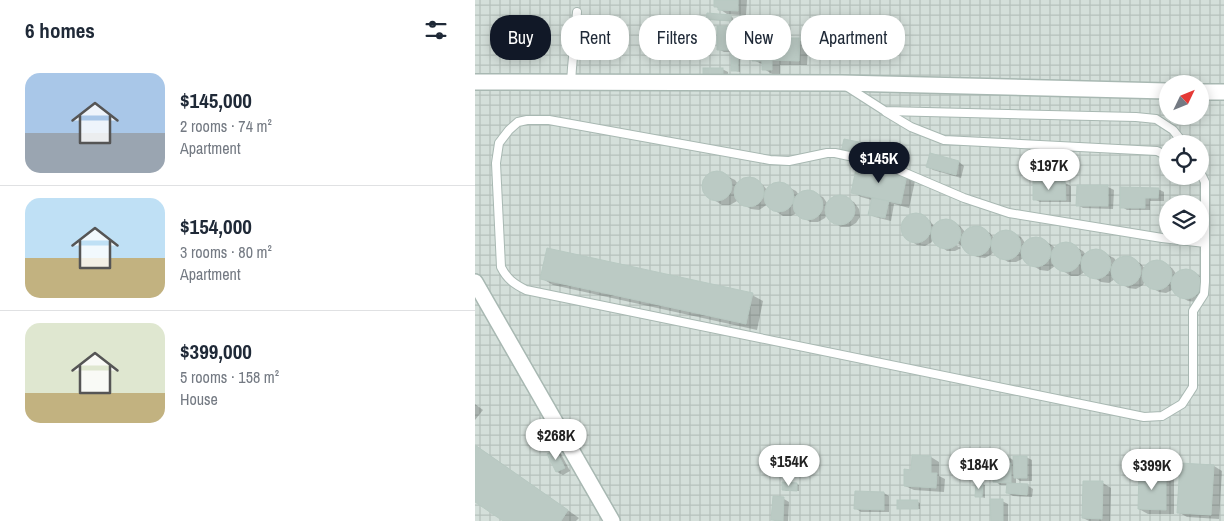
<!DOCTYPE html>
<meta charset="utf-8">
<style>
:root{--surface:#fff;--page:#f2f2f3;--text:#1f2937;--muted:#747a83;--line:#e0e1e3;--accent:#111827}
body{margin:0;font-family:"Archivo Narrow",sans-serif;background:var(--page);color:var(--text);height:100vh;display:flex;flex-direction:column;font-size:19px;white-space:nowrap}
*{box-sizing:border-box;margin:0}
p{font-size:16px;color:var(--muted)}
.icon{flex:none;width:28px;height:28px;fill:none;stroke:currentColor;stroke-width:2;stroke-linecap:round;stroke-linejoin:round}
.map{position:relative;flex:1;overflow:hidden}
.details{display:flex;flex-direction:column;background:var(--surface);width:475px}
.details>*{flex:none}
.top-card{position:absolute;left:15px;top:15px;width:475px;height:45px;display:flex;gap:10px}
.needle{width:32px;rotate:47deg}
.tools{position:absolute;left:684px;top:75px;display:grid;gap:10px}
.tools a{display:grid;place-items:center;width:50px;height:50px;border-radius:50%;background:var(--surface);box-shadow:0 2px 12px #0003;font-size:25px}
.price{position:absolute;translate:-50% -42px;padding:0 11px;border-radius:18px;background:#fff;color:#222;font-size:16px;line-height:32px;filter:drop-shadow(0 1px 2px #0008)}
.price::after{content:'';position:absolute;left:50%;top:30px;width:15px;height:11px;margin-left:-8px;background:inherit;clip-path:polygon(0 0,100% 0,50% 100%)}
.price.on{background:var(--accent);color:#fff}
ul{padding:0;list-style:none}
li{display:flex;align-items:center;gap:15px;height:125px;padding:0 25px}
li+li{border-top:1px solid var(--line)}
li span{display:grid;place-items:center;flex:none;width:140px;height:100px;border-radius:15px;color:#555}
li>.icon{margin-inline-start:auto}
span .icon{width:60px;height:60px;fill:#fffc;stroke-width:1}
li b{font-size:21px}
h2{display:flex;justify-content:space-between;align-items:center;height:60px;padding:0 25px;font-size:21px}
.tag{padding:0 18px;border-radius:20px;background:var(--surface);box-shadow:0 2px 12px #0003;font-size:18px;line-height:45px}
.tag.on{background:var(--accent);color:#fff}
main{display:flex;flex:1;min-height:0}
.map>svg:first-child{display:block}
.industrial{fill:url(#industrial-grid);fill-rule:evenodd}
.shadow{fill:#0003}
.building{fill:#bbcac4;stroke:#b8c9c2}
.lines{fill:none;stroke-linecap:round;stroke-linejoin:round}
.lane-casing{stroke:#a8b8b2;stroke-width:10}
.street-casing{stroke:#a8b8b2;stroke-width:18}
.lane{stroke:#fff;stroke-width:8}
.street{stroke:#fff;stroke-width:15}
</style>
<main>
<section class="details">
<h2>6 homes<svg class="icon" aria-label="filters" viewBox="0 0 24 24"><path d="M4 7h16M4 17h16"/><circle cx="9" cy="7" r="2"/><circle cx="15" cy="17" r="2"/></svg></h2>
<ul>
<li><span style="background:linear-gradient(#a9c7e8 60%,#9aa5b1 0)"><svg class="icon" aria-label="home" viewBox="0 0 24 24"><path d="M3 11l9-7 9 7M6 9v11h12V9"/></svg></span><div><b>$145,000</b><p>2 rooms · 74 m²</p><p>Apartment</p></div></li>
<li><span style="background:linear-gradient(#bfe0f5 60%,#c2b280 0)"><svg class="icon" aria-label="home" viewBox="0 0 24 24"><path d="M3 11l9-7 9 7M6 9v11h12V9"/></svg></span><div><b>$154,000</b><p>3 rooms · 80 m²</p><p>Apartment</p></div></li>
<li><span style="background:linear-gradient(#dfe7d0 70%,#c2b280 0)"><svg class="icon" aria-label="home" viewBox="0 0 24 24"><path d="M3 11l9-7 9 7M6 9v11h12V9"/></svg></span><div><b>$399,000</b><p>5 rooms · 158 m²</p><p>House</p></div></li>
</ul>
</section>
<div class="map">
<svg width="749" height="521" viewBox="0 0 749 521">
<defs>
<pattern id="industrial-grid" width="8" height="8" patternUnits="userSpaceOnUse" patternTransform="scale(1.25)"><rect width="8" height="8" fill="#d4dfda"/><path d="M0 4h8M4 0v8" fill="none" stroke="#b6c1bc"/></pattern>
</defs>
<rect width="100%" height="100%" fill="#e6efeb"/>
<path class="industrial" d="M0,0H749V521H0ZM692,84H725V116H692ZM692,144H725V176H692ZM692,204H725V236H692Z"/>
<g class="shadow">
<path d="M240,0H272L271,15L252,14L240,6Z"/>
<path d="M256,16L258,18V21L235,20L233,18Z"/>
<path d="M263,28L268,31L267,53H261L265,55V72L257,70L258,52H249L243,49Z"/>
<path d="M324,40L333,45L332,65H305V74H297L289,69V65L278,60Z"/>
<path d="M247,69L253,72V79L235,80Z"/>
<path d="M399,146L404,149L401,161L373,155Z"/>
<path d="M456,155L484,162L489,166L486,178L458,170L453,167Z"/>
<path d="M243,172L260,180L263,184L267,180L275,179L288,185L292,190L297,185L305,183L321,191L324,195L326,193L334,191L348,197L352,203L358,198L365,196L379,202L384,209L385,217L381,223L374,227H366L353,218L352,214L350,218L343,222H335L322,213L316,216H308L293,206L292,204L290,206L284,210L276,209L262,201L255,205H247L231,195L228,187L230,180L235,174Z"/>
<path d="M432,176L440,181L434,208L419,204L416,221L400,217L394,214L397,200L386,197L378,192Z"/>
<path d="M590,183L596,186V202H565L559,199Z"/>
<path d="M603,186L633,187L639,190L638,209L608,208L603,205Z"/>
<path d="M683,189L689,192V201H675V210H652L647,207Z"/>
<path d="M442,214L455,221L459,226L464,222L472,220L479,223L485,226L490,232L494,228L501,227L515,233L519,238L524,233L532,231L546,237L550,243L554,239L561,238L569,240L578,246L580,248L584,245L592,243L608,251L611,255L614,251L622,250L639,258L642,262L645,259L652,257L660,260L666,264L670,269L675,263L683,262L697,268L702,275L705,272L712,270L720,273L726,277L731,283L721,302L713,301L700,293L699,289L691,293L684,292L671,284L670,281L668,285L661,289L653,288L640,279L634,283L626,282L610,272L603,276H596L580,266L573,271L565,270L549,260V258L541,262H533L520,253L519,251L517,254L510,258L502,257L490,249L489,247L477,240L476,243L486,248L480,251H472L460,242L458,239L457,242L450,246L442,245L430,237L427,229L428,222L434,216Z"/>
<path d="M66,278L277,295L288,301L282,330L78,285Z"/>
<path d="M0,404L8,410L0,420Z"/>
<path d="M0,445L104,518L101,521H30L0,500Z"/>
<path d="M81,451L86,454L95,471L88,475L82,472L74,454Z"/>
<path d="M456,457L464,462V476L470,479L469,492L439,490L430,486L437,471Z"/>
<path d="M533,457L540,461L551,457L557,460V481H545L541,478V485H552L558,489L557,497L538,496L533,493V485H525L520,481Z"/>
<path d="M739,466L747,471L744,519L712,517L703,512Z"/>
<path d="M691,474L699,479V514H673L664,509Z"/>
<path d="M502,483L510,485V498L502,496Z"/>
<path d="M628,483L636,488L635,521H614L608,518Z"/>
<path d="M322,484L324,485V491H311L309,489Z"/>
<path d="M409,493L414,496V512H386L380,508Z"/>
<path d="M309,499L314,502L313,521H300L297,519Z"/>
<path d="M527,501L533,504V521H517Z"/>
<path d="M443,502L445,503V509H426L423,508Z"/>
</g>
<g class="building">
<path d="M239,0H263V11L243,10V7H239Z"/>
<path d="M232,13L256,15V21L231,19Z"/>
<path d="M242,26L263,27L262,50H242Z"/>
<path d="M277,38H325L324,61L297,60V70H287V61H277Z"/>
<path d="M256,52L263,53V71H256Z"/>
<rect x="228" y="68" width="20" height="9"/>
<path d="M369,139L399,145L396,159L366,152Z"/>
<path d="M455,153L484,161L481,175L451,167Z"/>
<path d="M382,164L432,175L426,204L376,193Z"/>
<circle cx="242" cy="186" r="15"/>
<circle cx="274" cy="192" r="15"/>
<path d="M558,181H590L591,200H558Z"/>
<circle cx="304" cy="197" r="15"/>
<path d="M602,185H633V206H601Z"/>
<path d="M645,187L684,188L683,198H670V208H645Z"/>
<circle cx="333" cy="205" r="15"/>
<circle cx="365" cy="210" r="15"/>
<path d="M397,198L414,201L410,218L393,215Z"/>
<circle cx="441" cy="228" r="15"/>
<circle cx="471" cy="234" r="15"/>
<circle cx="501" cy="241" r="15"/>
<circle cx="531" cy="245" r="15"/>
<circle cx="561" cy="252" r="15"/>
<circle cx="591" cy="257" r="15"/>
<path d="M72,248L278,293L271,324L65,279Z"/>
<circle cx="621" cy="264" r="15"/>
<circle cx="651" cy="271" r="15"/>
<circle cx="682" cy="275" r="15"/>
<circle cx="711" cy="284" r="15"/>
<path d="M0,445L93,510L86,521H28L0,502Z"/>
<path d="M81,450L90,468L81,472L72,454Z"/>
<path d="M437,455L456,456V473H462L461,488L429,486V469L436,470Z"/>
<path d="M521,456H534V463H536V483L518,482L519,464H521Z"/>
<path d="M538,456H552V478H539Z"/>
<path d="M705,463L739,465L736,515L702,513Z"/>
<path d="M664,472L691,473V510L663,509Z"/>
<path d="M608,481H628L627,519L607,518Z"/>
<path d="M307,482L322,483V491L307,490Z"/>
<path d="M501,482H508L507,497H500Z"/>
<path d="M532,483L553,484L552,495L531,493Z"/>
<path d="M380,491L409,492V510L379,509Z"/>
<path d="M298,496L309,497L308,521L296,520Z"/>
<path d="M515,499H528V521H516Z"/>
<rect x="422" y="500" width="21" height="9"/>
</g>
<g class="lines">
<defs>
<g id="lane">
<path d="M96,82L97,68L102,12"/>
<path d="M371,86L410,111L661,117L681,119L698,130L709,144"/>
<path d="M411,112L436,127L469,140L682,151L692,156"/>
<path d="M725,172L730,182V282L729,294L718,311V387L707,404L687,416L669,417L51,290C39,284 32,279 26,267L21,163L24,143L34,130L43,122L52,120H74L295,160L314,161L352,153H360L407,163L489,198L534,213L687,238L730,243"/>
</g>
<g id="street">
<path d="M0,82L367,83L692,91"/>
<path d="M725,92H749"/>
<path d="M0,282L137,521"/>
</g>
</defs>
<use href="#lane" class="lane-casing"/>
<use href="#street" class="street-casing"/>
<use href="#lane" class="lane"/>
<use href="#street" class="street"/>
</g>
</svg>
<div class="tools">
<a><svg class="needle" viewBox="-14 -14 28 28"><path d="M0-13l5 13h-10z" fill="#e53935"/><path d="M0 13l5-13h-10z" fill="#747a83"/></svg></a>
<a><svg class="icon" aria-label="locate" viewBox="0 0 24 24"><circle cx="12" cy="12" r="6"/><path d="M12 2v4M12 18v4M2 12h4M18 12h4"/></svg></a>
<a><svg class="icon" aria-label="layers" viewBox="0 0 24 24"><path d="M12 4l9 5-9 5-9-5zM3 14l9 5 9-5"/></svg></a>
</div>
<b class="price on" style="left:404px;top:184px">$145K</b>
<b class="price" style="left:574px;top:191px">$197K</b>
<b class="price" style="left:81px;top:461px">$268K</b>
<b class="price" style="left:314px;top:487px">$154K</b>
<b class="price" style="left:504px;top:490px">$184K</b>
<b class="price" style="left:677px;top:491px">$399K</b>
<div class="top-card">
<a class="tag on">Buy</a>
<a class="tag">Rent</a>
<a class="tag">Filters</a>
<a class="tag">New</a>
<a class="tag">Apartment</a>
</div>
</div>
</main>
